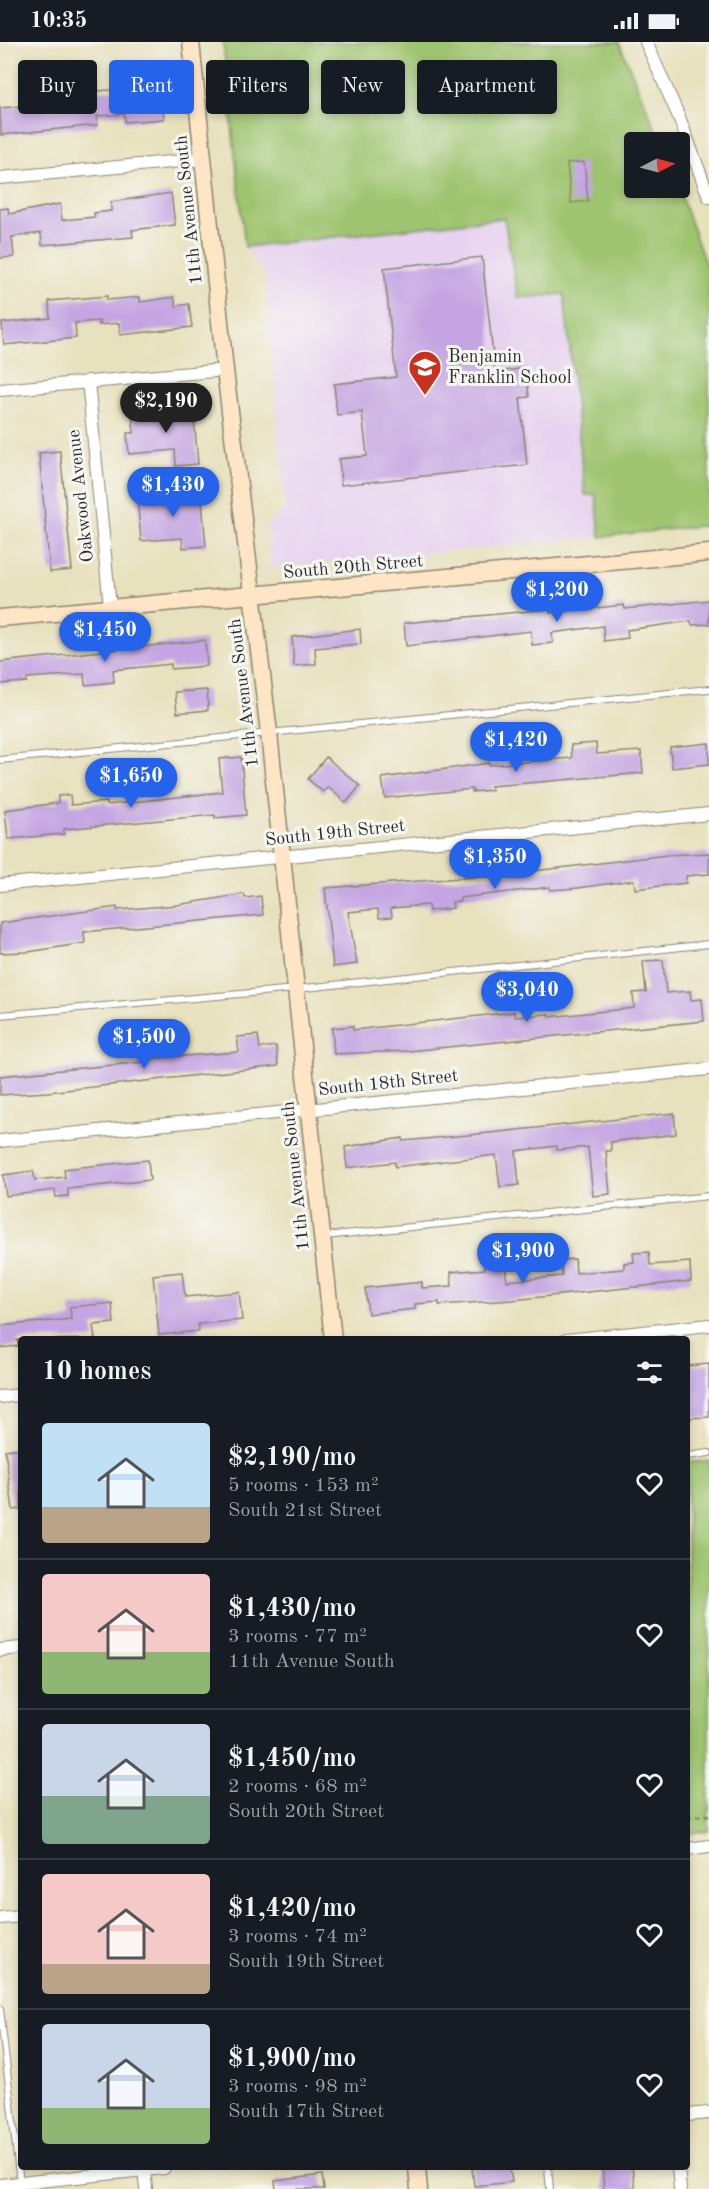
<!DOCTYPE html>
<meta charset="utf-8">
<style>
:root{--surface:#171b24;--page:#20242c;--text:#f1f3f6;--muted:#9ea1a6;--line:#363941;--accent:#2563eb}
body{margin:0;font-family:"Old Standard TT",serif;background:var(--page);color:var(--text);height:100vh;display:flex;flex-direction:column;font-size:22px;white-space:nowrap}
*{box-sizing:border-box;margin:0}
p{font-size:20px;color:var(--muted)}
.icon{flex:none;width:33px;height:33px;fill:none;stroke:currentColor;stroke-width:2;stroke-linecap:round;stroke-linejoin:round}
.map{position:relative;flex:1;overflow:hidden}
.details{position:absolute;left:18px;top:1294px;width:672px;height:834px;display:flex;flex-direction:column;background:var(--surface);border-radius:6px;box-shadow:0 3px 9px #0003}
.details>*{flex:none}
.hud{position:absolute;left:18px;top:18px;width:674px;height:54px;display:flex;gap:12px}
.needle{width:39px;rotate:84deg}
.buttons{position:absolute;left:624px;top:90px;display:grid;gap:12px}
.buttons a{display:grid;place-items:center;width:66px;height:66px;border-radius:6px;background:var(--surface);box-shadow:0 3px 9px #0003;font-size:30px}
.price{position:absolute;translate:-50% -51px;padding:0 14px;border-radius:21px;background:var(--accent);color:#fff;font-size:20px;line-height:39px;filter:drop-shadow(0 2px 3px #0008)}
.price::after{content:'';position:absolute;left:50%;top:36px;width:18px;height:14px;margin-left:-9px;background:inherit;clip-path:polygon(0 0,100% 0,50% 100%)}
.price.current{background:#222;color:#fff}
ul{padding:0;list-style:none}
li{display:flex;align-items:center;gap:18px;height:150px;padding:0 24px}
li+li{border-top:2px solid var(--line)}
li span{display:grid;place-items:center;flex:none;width:168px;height:120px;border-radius:6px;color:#555}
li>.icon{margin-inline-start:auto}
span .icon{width:72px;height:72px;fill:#fffc;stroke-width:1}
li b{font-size:26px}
h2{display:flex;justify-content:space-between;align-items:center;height:72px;padding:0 24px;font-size:26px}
.chip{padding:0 21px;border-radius:6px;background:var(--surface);box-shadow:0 3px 9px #0003;font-size:21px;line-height:54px}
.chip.current{background:var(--accent);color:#fff}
.status{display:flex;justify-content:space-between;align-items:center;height:42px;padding:0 30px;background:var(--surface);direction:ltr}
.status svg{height:16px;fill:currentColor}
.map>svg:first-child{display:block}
.built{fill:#e7d2ef}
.green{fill:#9fc46f;stroke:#65784d;stroke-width:1.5}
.building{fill:#c4a4e2}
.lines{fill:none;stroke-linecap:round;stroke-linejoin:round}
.lane-casing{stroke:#8a8674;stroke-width:8}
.street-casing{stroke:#8a8674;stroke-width:14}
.secondary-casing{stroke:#8a8674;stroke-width:19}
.path{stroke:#8a8674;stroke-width:3;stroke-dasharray:4.5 4.5;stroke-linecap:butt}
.lane{stroke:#fff;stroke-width:6}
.street{stroke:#fff;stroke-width:12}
.secondary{stroke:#fee5c5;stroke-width:16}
.labels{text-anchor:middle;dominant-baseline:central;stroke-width:6;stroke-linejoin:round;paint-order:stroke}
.street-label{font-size:18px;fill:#2b2b2b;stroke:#f6f6f2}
.poi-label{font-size:18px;fill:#2b2b2b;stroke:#f6f6f2;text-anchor:start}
</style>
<div class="status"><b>10:35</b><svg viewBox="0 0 49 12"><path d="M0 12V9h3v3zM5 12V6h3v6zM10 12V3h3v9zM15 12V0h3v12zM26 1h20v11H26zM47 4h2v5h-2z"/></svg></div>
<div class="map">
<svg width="709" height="2147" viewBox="0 0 709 2147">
<rect width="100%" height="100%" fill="#f6f6f2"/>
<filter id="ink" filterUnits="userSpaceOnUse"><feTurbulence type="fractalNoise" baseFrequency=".0167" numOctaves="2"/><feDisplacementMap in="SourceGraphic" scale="12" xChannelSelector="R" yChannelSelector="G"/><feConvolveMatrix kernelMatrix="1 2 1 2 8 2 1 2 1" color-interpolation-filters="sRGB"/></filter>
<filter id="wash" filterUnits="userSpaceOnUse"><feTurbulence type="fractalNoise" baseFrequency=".008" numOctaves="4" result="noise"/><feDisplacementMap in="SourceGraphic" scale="24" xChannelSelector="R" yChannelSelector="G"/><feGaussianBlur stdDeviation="1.35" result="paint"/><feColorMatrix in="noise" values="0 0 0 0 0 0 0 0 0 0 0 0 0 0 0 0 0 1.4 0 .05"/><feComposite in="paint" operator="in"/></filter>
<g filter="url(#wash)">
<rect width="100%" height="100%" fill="#e8e1bd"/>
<path class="built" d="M504,176L518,256L564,251L585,453L596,452L600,495L270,526L267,483L285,466L265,232L245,205Z"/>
<g class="green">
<path d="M223,0H619L661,100H634V146H678L709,232V483L600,495L596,453H585L564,252L518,256L504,176L245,205Z"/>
<path d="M709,1418V1789L687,1792V1421Z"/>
</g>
<g id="blocks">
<g class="building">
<path d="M97,33L98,49L133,46V51L162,48L164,77L125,80L124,72L97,74L98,83L1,93L0,66L23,64L22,55L46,53L47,68L73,65L72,52L81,51L80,35Z"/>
<path d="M584,120L588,159L571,161L567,121Z"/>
<path d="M171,151L175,183L132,188L133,195L42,203L41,191L12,195L14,215L0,216V167L8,166L9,172L60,162L62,178L95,175L94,171L111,169V160Z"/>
<path d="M482,215L495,330L526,326L529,355L520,356L527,423L341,443L339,417L367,414L362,370L337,373L334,342L396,335L384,226Z"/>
<path d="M107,254V258L140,255V260L174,255L176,264L189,262L192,285L120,293L119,281L99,283V279L75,281L76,296L4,303L2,281L50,276L49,259Z"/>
<path d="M193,363L198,422L176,424L175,408L129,412L127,391H134L132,371Z"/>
<path d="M60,409L72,528L50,530L39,411Z"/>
<path d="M201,449L206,504L183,506L182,496L141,499L137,454Z"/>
<path d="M709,558V582L692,583L691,579L627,588L628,596L604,599L603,584L552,591L553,601L532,603L531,589L406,604L404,581L550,567V571L624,563L625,567Z"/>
<path d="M360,587L361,602L315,606L316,622L294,624L292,595Z"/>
<path d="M205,598L207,624L171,627V622L113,628L114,640L85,643L84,632L27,636V640L0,642V620Z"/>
<path d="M207,648L208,668L177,671L175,650Z"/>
<path d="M596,701L597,712L641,709L643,731L491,744L492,748L472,750V747L385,756L382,736L489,721V723L572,716L571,703Z"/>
<path d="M709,701V722L672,726L670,705Z"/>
<path d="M241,715L246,773L215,776V773L64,787V792L8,797L5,768L58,761V754L70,753L71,763L107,760V763L222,750L219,717Z"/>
<path d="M326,715L360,744L346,761L328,745L323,750L308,737Z"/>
<path d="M709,811V832L686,834V841L635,847L634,838L578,846L550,848V845L460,856V859L452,860L453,866L429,869L428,863L391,866L392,875L379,876L378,867L348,870L357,922L333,925L325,846L501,833L667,813Z"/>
<path d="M244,852L245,856L261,854L263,873L84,890L85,901L28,910L0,911V881L117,865V868L177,863Z"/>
<path d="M663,918L666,951L690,949L691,958L702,957L704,979L408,1009L334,1012L332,986L353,984V988L514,970L515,975L549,972V975L634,966L633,951L646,950L643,919Z"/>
<path d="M258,993L260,1006L276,1004L278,1024L48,1050L0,1053V1034L144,1020L143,1017L239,1010L237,995Z"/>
<path d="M674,1071L676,1092L611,1100V1109H606L610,1152L593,1154L588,1105L557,1108V1104L516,1109L519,1143L500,1145L496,1113L395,1125V1120L347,1126L345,1105L403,1096V1099L490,1091Z"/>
<path d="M148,1118L150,1138L68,1147V1154L56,1155L55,1148L6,1154L3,1133L33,1129L35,1138L65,1135L64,1127Z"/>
<path d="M503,1208L507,1239L562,1234L561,1218L575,1217L576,1231L624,1227V1221L634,1220L633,1211L649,1210L650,1223L690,1220L691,1239L513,1258L439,1263V1260L415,1262V1267L368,1272L365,1246L422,1240V1246L452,1244L451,1230L485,1227L483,1210Z"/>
<path d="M182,1230L185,1255L239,1250L242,1278L198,1282L199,1289L159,1293L153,1233Z"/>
<path d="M112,1261L114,1281L93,1283L95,1297L17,1298L18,1304L0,1306V1284L71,1277L70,1265Z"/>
<path d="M709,1322V1375L687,1376V1324Z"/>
<path d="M21,1406V1467L13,1468L5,1408Z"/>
<path d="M472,2126H510L512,2140L474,2144Z"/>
<path d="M602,2126H632L635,2147H604Z"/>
<path d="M322,2133L324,2147H276L275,2139Z"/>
</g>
</g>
</g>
<g filter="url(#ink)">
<use href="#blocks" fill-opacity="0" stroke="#8a8674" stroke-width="1.5"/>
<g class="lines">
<defs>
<g id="lane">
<path d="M0,718L709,647"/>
<path d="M0,973L296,947L709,902"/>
<path d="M325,1194L709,1154"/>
<path d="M687,1414L709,1411"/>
<path d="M0,1967L20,2141"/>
<path d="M548,2126L550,2147"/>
</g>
<g id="street">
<path d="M646,0L679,75L709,155"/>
<path d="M0,136L203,117"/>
<path d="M88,339L110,565"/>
<path d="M0,348L225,328"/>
<path d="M0,843L709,772"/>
<path d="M0,1099L709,1027"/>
<path d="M566,1298L709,1283"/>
<path d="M0,1355L21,1353"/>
<path d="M0,1608L21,1606"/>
<path d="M687,1807L709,1804"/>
<path d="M0,1876L21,1874"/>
<path d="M687,2073L709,2071"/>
<path d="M144,2126L146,2147"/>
<path d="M678,2126L680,2147"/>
<path d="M0,2143L164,2126"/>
</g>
<g id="secondary">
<path d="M191,0L225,328L269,691L333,1298"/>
<path d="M0,576L709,511"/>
<path d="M417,2126L419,2147"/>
</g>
</defs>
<use href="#lane" class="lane-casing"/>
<use href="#street" class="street-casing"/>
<use href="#secondary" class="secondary-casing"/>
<path class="path" d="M687,1775L709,1773"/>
<use href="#lane" class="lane"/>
<use href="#street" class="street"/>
<use href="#secondary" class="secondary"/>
</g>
</g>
<defs>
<symbol id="school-pin" viewBox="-11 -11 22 30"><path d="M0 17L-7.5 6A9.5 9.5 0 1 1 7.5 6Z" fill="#c8321e" stroke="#f6f6f2"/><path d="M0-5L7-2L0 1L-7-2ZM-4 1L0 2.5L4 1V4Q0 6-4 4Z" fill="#fff"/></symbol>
</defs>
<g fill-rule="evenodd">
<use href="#school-pin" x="406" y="306" width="38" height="52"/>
</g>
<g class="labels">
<g class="street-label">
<text transform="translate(189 168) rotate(-96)">11th Avenue South</text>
<text transform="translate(81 454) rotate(-96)">Oakwood Avenue</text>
<text transform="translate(353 525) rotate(-5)">South 20th Street</text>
<text transform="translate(244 651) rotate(-97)">11th Avenue South</text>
<text transform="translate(335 791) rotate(-6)">South 19th Street</text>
<text transform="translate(388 1041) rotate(-6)">South 18th Street</text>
<text transform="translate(296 1134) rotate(-96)">11th Avenue South</text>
</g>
<g class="poi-label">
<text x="448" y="315">Benjamin<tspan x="448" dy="21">Franklin School</tspan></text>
</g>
</g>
</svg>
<div class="buttons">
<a><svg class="needle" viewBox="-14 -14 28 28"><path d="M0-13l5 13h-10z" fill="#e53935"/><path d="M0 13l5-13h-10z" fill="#9ea1a6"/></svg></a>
</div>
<b class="price current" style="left:166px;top:392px">$2,190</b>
<b class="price" style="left:173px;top:476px">$1,430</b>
<b class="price" style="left:557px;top:581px">$1,200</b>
<b class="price" style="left:105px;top:621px">$1,450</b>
<b class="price" style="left:516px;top:731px">$1,420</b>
<b class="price" style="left:131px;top:767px">$1,650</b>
<b class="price" style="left:495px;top:848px">$1,350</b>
<b class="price" style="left:527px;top:981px">$3,040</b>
<b class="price" style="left:144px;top:1028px">$1,500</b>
<b class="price" style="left:523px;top:1242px">$1,900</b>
<div class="hud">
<a class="chip">Buy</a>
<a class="chip current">Rent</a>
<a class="chip">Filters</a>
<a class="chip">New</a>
<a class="chip">Apartment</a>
</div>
<section class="details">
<h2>10 homes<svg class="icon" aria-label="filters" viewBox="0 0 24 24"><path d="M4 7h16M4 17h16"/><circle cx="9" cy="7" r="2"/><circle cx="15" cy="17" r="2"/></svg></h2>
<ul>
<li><span style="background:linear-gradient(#bfe0f5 70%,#b9a48a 0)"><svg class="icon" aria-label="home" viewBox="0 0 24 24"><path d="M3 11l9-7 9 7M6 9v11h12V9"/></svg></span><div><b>$2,190/mo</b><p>5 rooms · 153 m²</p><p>South 21st Street</p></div><svg class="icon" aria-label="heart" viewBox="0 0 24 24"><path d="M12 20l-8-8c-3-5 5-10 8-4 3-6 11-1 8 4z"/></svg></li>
<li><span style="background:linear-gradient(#f6c9c9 65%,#8fb573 0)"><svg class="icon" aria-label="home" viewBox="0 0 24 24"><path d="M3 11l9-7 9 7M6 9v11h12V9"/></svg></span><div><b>$1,430/mo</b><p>3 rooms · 77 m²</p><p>11th Avenue South</p></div><svg class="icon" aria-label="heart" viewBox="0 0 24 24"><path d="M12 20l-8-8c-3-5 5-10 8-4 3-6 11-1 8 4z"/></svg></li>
<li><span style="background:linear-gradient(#c9d6e8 60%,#7fa58c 0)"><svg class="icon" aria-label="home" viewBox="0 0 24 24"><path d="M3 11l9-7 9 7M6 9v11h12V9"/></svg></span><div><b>$1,450/mo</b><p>2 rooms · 68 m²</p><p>South 20th Street</p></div><svg class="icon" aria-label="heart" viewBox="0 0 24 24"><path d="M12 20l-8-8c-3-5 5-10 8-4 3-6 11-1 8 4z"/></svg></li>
<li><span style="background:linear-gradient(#f6c9c9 75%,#b9a48a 0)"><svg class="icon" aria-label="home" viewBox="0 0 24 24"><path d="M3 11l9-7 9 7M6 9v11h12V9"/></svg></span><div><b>$1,420/mo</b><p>3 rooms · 74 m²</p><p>South 19th Street</p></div><svg class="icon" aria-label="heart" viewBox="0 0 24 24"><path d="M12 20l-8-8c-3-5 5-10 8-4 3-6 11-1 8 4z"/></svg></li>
<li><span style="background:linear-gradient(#c9d6e8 70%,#8fb573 0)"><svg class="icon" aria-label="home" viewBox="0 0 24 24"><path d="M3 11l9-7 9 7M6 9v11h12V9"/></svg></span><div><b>$1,900/mo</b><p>3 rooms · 98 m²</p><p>South 17th Street</p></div><svg class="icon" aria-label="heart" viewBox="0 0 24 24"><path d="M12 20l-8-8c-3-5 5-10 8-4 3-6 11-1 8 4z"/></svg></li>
</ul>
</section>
</div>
